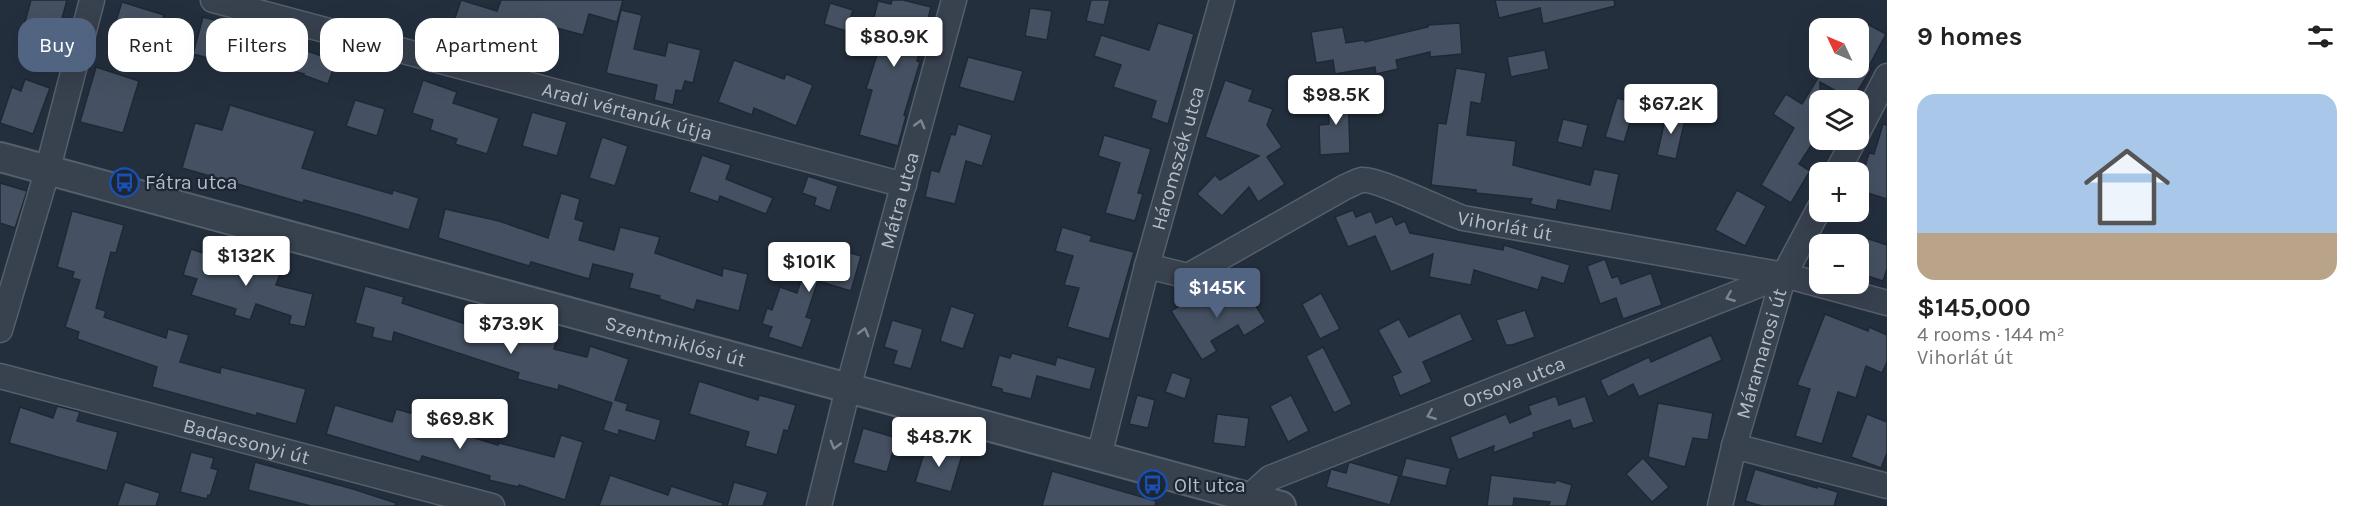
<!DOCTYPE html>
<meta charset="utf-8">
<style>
:root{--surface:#fff;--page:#f6f6f6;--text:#222;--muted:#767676;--line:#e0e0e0;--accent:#516482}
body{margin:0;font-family:Karla,sans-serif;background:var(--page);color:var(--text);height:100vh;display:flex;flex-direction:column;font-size:22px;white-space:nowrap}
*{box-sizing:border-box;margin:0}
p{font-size:20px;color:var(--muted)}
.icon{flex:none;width:33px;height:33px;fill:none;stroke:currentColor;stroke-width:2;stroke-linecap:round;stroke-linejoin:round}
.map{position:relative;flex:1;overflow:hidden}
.details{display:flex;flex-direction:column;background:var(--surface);width:480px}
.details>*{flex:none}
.guide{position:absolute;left:18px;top:18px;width:570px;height:54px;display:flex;gap:12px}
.needle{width:39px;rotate:314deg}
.controls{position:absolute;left:1809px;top:18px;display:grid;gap:12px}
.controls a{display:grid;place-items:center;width:60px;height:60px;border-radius:12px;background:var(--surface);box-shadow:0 6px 24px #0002;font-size:30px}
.price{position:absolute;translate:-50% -51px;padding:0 14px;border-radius:6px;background:#fff;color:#222;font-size:20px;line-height:39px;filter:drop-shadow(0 2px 3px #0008)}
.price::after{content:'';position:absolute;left:50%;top:36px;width:18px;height:14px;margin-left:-9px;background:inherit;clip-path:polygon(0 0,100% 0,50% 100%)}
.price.selected{background:var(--accent);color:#fff}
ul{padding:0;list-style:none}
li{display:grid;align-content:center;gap:12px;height:318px;padding:0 30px}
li+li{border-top:2px solid var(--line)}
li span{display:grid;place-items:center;height:186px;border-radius:18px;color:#555}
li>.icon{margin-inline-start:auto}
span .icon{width:108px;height:108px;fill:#fffc;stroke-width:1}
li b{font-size:26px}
h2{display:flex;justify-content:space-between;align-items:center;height:72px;padding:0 30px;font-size:26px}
.pill{padding:0 21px;border-radius:18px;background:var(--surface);box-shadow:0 6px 24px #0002;font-size:21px;line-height:54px}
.pill.selected{background:var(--accent);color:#fff}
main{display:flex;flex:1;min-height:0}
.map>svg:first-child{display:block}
.building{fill:#455162;stroke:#1f2835;stroke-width:1.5}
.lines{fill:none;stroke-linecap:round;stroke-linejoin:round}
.minor-casing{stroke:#565f6c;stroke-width:27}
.tertiary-casing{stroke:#565f6c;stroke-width:32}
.minor{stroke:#38414e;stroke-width:24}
.tertiary{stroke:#38414e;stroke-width:28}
.oneway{stroke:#7c8592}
.labels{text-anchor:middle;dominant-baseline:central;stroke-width:4.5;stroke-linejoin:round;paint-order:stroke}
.street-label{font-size:20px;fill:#b4bcc9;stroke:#1d2633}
.poi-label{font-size:20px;fill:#b4bcc9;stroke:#1d2633;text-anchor:start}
</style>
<main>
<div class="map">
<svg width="1887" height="506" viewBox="0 0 1887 506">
<rect width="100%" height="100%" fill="#242f3e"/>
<g class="building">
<path d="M31,0H67L54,48L20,40Z"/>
<path d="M461,0L497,11L501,0H623L617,22L589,14L583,35L545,25L540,37L528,33L523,47L481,32L477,45L449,36Z"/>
<path d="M892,0H903L931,7L917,61L920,62L904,115L906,116L898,146L859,135L872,90L866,89L884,33L871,29L878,1L891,4Z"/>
<path d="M1091,0H1110L1104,25L1086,21Z"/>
<path d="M1495,0H1614L1615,6L1543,24L1540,8L1499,18Z"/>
<path d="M122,2L164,15L155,43L113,30Z"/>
<path d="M830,3L853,10L846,31L824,24Z"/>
<path d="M1030,8L1052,11L1047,40L1025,36Z"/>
<path d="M621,10L642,15L634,49L665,56L668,42L701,50L693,83L685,81L682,91L676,90L673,105L654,100L657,85L606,73Z"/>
<path d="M203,17L288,40L287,44L336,61L328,84L303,75L304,74L225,54L223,62L193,54Z"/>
<path d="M1858,19L1886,34L1868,68H1872L1852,100L1820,82V132L1799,164L1810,171L1791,203L1761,185L1794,128L1773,114L1786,94L1802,104L1824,68H1858Z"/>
<path d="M1158,23L1194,34L1168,124L1151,118L1156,101L1113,87L1121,65L1094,56L1101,35L1149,50Z"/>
<path d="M1460,23L1462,54L1430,57V52L1396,60L1398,69L1376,74L1375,67L1335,74L1333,60L1316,63L1311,32L1343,27L1346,43L1364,40L1365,42L1428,27V25Z"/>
<path d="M1545,50L1549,69L1511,77L1507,57Z"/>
<path d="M968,57L1023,71L1014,102L959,87Z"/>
<path d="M734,60L784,79L786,74L813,85L796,126L754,108L752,115L718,102Z"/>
<path d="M96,67L139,81L123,133L80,122Z"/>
<path d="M1456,68L1486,73L1481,104L1471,102L1467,135L1516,141L1513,165L1590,185L1594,169L1619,174L1611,211L1558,200L1556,210L1530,204L1532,199L1476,193V190L1431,185L1438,123L1446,124Z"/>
<path d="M25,79L50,88L33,134L0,123L12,87L21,91Z"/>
<path d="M423,80L457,92L453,103L499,118L487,154L455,144L457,139L430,130L433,120L412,113Z"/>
<path d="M1225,80L1253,90L1249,101L1273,109L1267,125L1282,147L1267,157L1285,184L1258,202L1249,187L1222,216L1197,194L1215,175L1220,180L1259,156L1205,137Z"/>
<path d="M1348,92L1350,153L1320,155L1319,125L1329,124L1328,93Z"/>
<path d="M1617,98L1636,103L1624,142L1605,137Z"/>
<path d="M355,100L385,109L377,136L346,126Z"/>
<path d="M230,105L315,131L302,168L392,194L393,190L419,198L409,230L359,215L304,200L303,203L182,168L195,123L222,130Z"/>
<path d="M1667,111L1686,115L1676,159L1657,155Z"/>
<path d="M532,112L567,122L557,156L522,146Z"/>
<path d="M1563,119L1588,125L1582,148L1557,142Z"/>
<path d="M958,124L992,135L982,166L966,161L955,204L925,197L931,170L939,172L951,134L955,135Z"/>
<path d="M1883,124L1887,125V199L1858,190L1869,153L1874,154Z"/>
<path d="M1104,135L1151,149L1138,193L1143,194L1135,221L1105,213L1120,163L1098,156Z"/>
<path d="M602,137L628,146L615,186L589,178Z"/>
<path d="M702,155L731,165L726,179L773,198L766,214L720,196L718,202L689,192Z"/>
<path d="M808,176L838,186L830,211L814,205L816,198L802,193Z"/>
<path d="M0,183L27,191L15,228L0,223Z"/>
<path d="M1737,190L1766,206L1745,246L1715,230Z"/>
<path d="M561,193L580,199L575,219L584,222L579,240L614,250L620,227L660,237L655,253L722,276L723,268L748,274L739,311L697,300L694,310L659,299L660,296L629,288L633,274L593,264L589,279L531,262L529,266L438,238L445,209L499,221L548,238Z"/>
<path d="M1353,210L1356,217L1371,211L1376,223L1392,216L1396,225L1405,221L1410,233L1503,250L1504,245L1570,265L1564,284L1542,277L1538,290L1474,270L1471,285L1429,277L1433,254L1391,272L1375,236L1348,247L1335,217Z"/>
<path d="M72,211L124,225L116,253L111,252L96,308L106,311L104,317L166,338L168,329L189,335L180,362L220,373L221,367L306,389L296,424L257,413V416L152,387L157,367L77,339L79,332L65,327L80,280L72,278L74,272L57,267Z"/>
<path d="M1062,227L1092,236L1090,241L1134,252L1109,339L1067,327L1079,288L1064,285L1073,256L1055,251Z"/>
<path d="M1866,238L1887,245V269L1883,281L1858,273V244L1864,246Z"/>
<path d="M813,242L861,256L851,291L818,281L806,317L812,319L802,348L768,337L772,327L762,324L767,308L772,310L780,287L797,293Z"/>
<path d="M191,249L249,268L252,258L282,268L276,285L313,294L305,327L289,324L291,316L256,304L250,320L234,315L236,309L191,295L197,279L183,275Z"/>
<path d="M1605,259L1612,278L1618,276L1621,284L1651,273L1662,305L1623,319L1616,298L1600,304L1587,266Z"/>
<path d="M365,286L404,297L402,303L472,326L473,324L528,340L530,332L557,339L554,349L587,357L590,346L629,359L615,400L628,404L626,410L661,420L655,441L619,430L618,435L603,430L612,403L559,385L558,390L517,379L519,373L394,332L392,342L372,337L374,328L355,323Z"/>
<path d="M1244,287L1266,322L1244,336L1238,325L1211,341L1217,351L1202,360L1171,311L1202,292L1211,307Z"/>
<path d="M1321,293L1340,329L1320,339L1302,304Z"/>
<path d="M951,306L975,314L963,349L940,341Z"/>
<path d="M1525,310L1535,337L1512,345H1506L1496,320Z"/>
<path d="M1460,313L1473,340L1423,362L1432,382L1400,396L1392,376L1401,372L1378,330L1399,319L1409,337Z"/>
<path d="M1825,314L1868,331L1869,327L1887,335V362L1882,373L1866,366L1856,398L1838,392L1822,444L1795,436L1810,389L1797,385Z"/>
<path d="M892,320L923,329L911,369L893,364L897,351L884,347Z"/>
<path d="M1711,335L1722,360L1639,397L1633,384L1608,397L1600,380L1649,357L1651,362Z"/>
<path d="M1323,347L1352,404L1334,413L1306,356Z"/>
<path d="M1012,353L1055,365L1057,357L1096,368L1090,390L1037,376L1031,399L1002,392V389L991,386L999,355L1010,358Z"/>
<path d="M1172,372L1191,379L1185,399L1165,392Z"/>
<path d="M699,381L758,400L759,395L796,405L788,431L784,430L777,455L745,446L749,432L689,414Z"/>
<path d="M1137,395L1155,400L1148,428L1129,424Z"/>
<path d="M1291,395L1309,431L1288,442L1270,406Z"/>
<path d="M1556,396L1559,405L1585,396L1594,422L1573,429L1570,420L1533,433L1534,437L1493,453L1494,446L1458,460L1450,437L1506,414L1510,423L1531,414L1528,406Z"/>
<path d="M1658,403L1713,413L1708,440L1693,438L1685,467L1648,457Z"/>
<path d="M335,405L392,422L396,409L432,419L431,425L498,445L499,443L554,457L561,435L583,442L565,500L519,485L518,487L489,480L490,476L422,456L420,462L326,434Z"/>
<path d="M57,406L80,412L77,421L118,432L107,471L9,443L20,407L53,418Z"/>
<path d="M1217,414L1249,418L1245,447L1213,443Z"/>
<path d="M1867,414L1887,422V453L1881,468L1851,457Z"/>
<path d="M863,428L897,438L887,472L853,463Z"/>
<path d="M927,444L962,455L951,492L915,482Z"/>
<path d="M191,452L214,458L211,468L218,470L210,496L208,495L207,499L180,492Z"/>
<path d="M1406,458L1454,469L1450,470L1446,486L1401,476Z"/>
<path d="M1643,458L1669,487L1652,502L1626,474Z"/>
<path d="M255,462L353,489L396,503L395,506H311L248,490Z"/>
<path d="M1349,462L1399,476L1390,505L1326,487L1331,469L1346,473Z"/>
<path d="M1755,469L1817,488V486L1838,492L1834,506H1762L1745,501Z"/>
<path d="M1052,471L1156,501L1155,506H1042Z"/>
<path d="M610,475L668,495L671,486L723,503L722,506H599Z"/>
<path d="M1491,475L1555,483L1556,480L1572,485L1566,506H1548L1550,502L1514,498L1513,506H1487Z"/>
<path d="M125,482L160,493L156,506H117Z"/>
<path d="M734,482L768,492L763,506H727Z"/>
</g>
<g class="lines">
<defs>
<g id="minor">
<path id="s1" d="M213,0L904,185"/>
<path d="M1858,132L1887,76"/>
<path d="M1837,172L1854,140"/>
<path id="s2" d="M1147,266L1188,276L1345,187C1350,185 1357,181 1362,180C1377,178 1443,211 1463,218L1784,275L1887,303"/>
<path d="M0,330L47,172L92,0"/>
<path id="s3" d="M0,376L492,506"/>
<path d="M1734,446L1887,486"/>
<path id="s4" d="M1099,456L1147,266L1222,0"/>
<path id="s5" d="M819,506L848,388L954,0"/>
<path id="s6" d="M1246,506L1249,497L1270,478L1784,275"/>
<path id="s7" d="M1720,506L1734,446L1784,275L1820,207"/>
</g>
<g id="tertiary">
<path id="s8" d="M0,157L1281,506"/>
</g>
</defs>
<use href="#minor" class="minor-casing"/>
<use href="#tertiary" class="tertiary-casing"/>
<use href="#minor" class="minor"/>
<use href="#tertiary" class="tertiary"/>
</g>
<defs><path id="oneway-chevron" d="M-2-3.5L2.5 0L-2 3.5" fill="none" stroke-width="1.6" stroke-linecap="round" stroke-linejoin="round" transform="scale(1.5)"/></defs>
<g class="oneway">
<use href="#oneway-chevron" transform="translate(920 124) rotate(-75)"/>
<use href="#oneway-chevron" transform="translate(1730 297) rotate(158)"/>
<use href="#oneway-chevron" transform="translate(864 332) rotate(-75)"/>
<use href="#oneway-chevron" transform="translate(1431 415) rotate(158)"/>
<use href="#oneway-chevron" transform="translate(835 445) rotate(105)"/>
</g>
<defs>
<symbol id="bus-ring" viewBox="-11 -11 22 22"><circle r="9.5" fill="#1d2633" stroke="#1a4fb4" stroke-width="1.5"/><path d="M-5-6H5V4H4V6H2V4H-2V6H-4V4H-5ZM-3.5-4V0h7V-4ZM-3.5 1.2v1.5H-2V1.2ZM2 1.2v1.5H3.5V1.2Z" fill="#1a4fb4"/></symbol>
</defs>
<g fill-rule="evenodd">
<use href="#bus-ring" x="108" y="166" width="33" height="33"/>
<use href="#bus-ring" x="1136" y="468" width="33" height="33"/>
</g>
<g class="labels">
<g class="street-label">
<text stroke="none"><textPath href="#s1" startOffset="429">Aradi vértanúk útja</textPath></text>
<text stroke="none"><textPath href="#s4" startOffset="308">Háromszék utca</textPath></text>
<text stroke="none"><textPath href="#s5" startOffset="316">Mátra utca</textPath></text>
<text stroke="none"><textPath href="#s2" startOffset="392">Vihorlát út</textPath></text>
<text stroke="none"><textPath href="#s8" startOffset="700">Szentmiklósi út</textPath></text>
<text stroke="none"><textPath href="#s7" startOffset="158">Máramarosi út</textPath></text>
<text stroke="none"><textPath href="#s6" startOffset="300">Orsova utca</textPath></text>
<text stroke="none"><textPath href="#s3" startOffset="255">Badacsonyi út</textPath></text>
</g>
<g class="poi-label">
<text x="145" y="182">Fátra utca</text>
<text x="1174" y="485">Olt utca</text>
</g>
</g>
</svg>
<div class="controls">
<a><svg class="needle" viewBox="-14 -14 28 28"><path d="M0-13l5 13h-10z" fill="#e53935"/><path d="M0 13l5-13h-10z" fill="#767676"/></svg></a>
<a><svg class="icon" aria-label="layers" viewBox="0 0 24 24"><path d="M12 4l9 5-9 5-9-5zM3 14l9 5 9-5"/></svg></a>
<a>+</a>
<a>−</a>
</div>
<b class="price" style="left:894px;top:68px">$80.9K</b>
<b class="price" style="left:1336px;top:126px">$98.5K</b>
<b class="price" style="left:1671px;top:135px">$67.2K</b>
<b class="price" style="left:246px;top:287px">$132K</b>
<b class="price" style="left:809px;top:293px">$101K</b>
<b class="price selected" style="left:1217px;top:319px">$145K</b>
<b class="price" style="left:511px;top:355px">$73.9K</b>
<b class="price" style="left:460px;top:450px">$69.8K</b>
<b class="price" style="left:939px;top:468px">$48.7K</b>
<div class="guide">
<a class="pill selected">Buy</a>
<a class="pill">Rent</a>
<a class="pill">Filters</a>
<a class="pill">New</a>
<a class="pill">Apartment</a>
</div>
</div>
<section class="details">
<h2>9 homes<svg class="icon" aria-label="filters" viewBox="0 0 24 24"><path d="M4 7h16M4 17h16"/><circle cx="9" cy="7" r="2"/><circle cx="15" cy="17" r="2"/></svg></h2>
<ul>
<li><span style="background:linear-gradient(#a9c7e8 75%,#b9a48a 0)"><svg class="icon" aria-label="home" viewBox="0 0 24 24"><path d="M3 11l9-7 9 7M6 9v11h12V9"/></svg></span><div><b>$145,000</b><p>4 rooms · 144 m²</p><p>Vihorlát út</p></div></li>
</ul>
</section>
</main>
